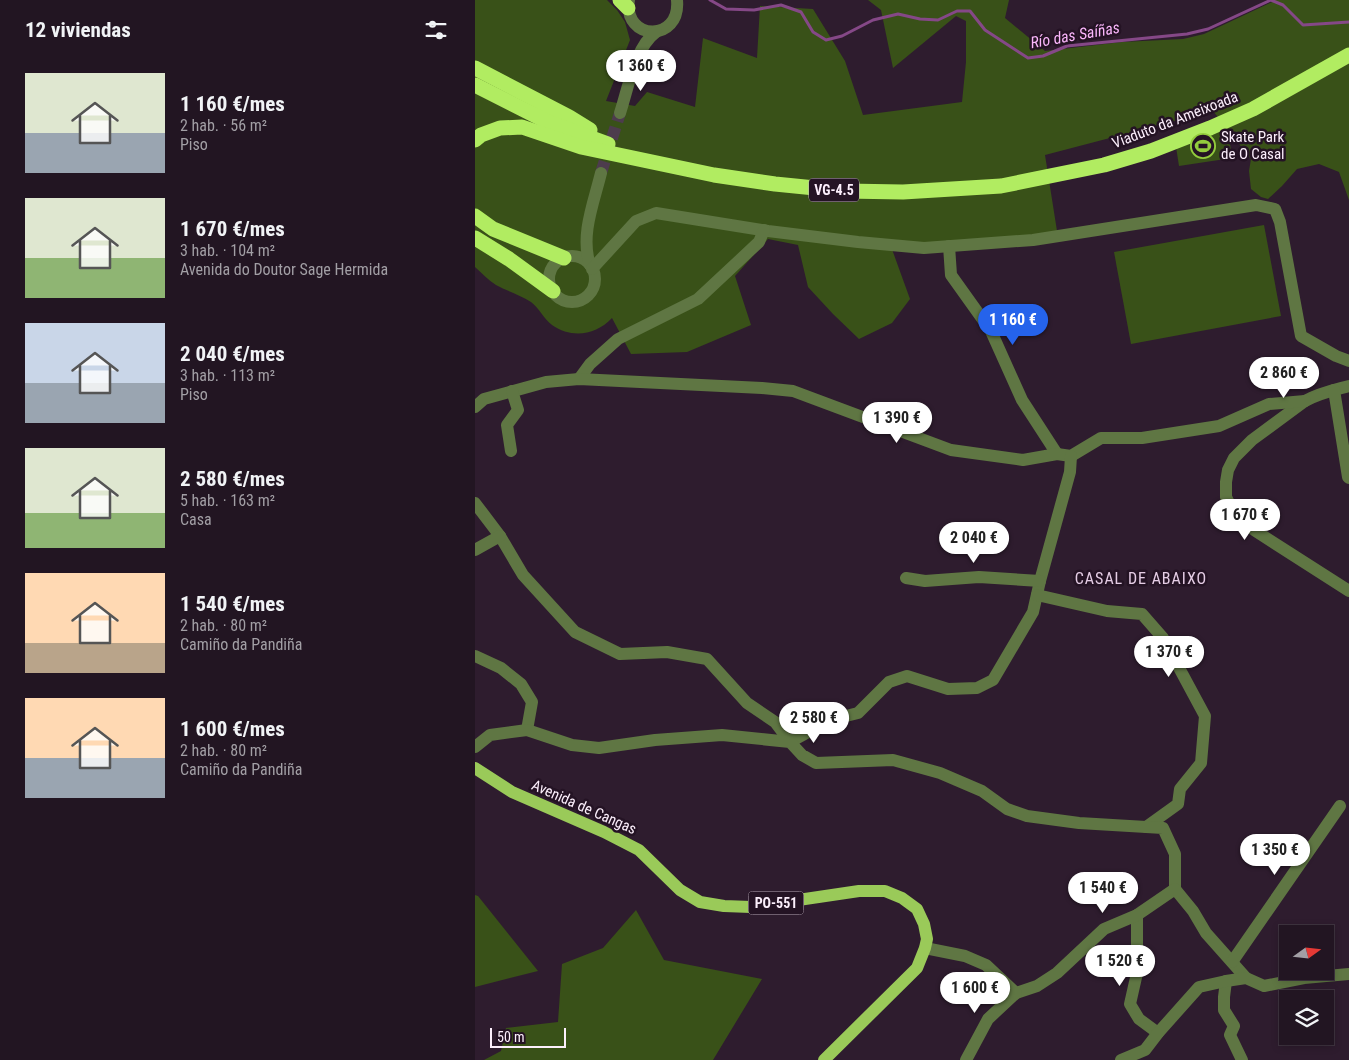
<!DOCTYPE html>
<html lang="es">
<meta charset="utf-8">
<style>
:root{--surface:#221522;--page:#2a1e2a;--text:#f1f3f6;--muted:#a29fa5;--line:#3f3440;--accent:#2563eb}
body{margin:0;font-family:"Roboto Condensed",sans-serif;background:var(--page);color:var(--text);height:100vh;display:flex;flex-direction:column;font-size:19px;white-space:nowrap}
*{box-sizing:border-box;margin:0}
p{font-size:16px;color:var(--muted)}
.icon{flex:none;width:28px;height:28px;fill:none;stroke:currentColor;stroke-width:2;stroke-linecap:round;stroke-linejoin:round}
.map{position:relative;flex:1;overflow:hidden}
.drawer{display:flex;flex-direction:column;background:var(--surface);width:475px}
.drawer>*{flex:none}
.needle{width:32px;rotate:75deg}
.fabs{position:absolute;left:804px;top:925px;display:grid;gap:10px}
.fabs a{display:grid;place-items:center;width:55px;height:55px;border-radius:0px;background:var(--surface);box-shadow:0 2px 8px #0003,0 0 0 1px var(--line);font-size:25px}
.scale{position:absolute;left:15px;bottom:12px;width:76px;box-sizing:border-box;padding-left:5px;border:2px solid #fceffc;border-top:0;font-size:14px;line-height:18px;white-space:nowrap;color:#fceffc;-webkit-text-stroke:4px #241324;paint-order:stroke}
.price{position:absolute;translate:-50% -42px;padding:0 11px;border-radius:18px;background:#fff;color:#222;font-size:16px;line-height:32px;filter:drop-shadow(0 1px 2px #0008)}
.price::after{content:'';position:absolute;left:50%;top:30px;width:15px;height:11px;margin-left:-8px;background:inherit;clip-path:polygon(0 0,100% 0,50% 100%)}
.price.active{background:var(--accent);color:#fff}
ul{padding:0;list-style:none}
li{display:flex;align-items:center;gap:15px;height:125px;padding:0 25px}
li span{display:grid;place-items:center;flex:none;width:140px;height:100px;border-radius:0px;color:#555}
li>.icon{margin-inline-start:auto}
span .icon{width:60px;height:60px;fill:#fffc;stroke-width:1}
li b{font-size:21px}
h2{display:flex;justify-content:space-between;align-items:center;height:60px;padding:0 25px;font-size:21px}
main{display:flex;flex:1;min-height:0}
.map>svg:first-child{display:block}
.green{fill:#395118}
.lines{fill:none;stroke-linecap:round;stroke-linejoin:round}
.stream{stroke:#854887;stroke-width:3}
.minor-tunnel{stroke:#4d3c4d;stroke-width:12;stroke-dasharray:12 6;stroke-linecap:butt}
.minor{stroke:#5f7643;stroke-width:12}
.major{stroke:#9aca59;stroke-width:12}
.highway{stroke:#b1ec61;stroke-width:15}
.labels{text-anchor:middle;dominant-baseline:central;stroke-width:5;stroke-linejoin:round;paint-order:stroke}
.shield{fill:#241324;stroke:#bbadbb;stroke-width:1}
.shield-label{font-size:14px;font-weight:bold;fill:#fceffc}
.street-label{font-size:15px;fill:#fceffc;stroke:#241324}
.poi-label{font-size:15px;fill:#fceffc;stroke:#241324;text-anchor:start}
.water-label{font-size:16px;font-style:italic;fill:#fab6fb;stroke:#241324}
.neighbourhood-label{font-size:16px;letter-spacing:1px;fill:#e5cde5;stroke:#241324}
</style>
<main>
<section class="drawer">
<h2>12 viviendas<svg class="icon" aria-label="filters" viewBox="0 0 24 24"><path d="M4 7h16M4 17h16"/><circle cx="9" cy="7" r="2"/><circle cx="15" cy="17" r="2"/></svg></h2>
<ul>
<li><span style="background:linear-gradient(#dfe7d0 60%,#9aa5b1 0)"><svg class="icon" aria-label="home" viewBox="0 0 24 24"><path d="M3 11l9-7 9 7M6 9v11h12V9"/></svg></span><div><b>1 160 €/mes</b><p>2 hab. · 56 m²</p><p>Piso</p></div></li>
<li><span style="background:linear-gradient(#dfe7d0 60%,#8fb573 0)"><svg class="icon" aria-label="home" viewBox="0 0 24 24"><path d="M3 11l9-7 9 7M6 9v11h12V9"/></svg></span><div><b>1 670 €/mes</b><p>3 hab. · 104 m²</p><p>Avenida do Doutor Sage Hermida</p></div></li>
<li><span style="background:linear-gradient(#c9d6e8 60%,#9aa5b1 0)"><svg class="icon" aria-label="home" viewBox="0 0 24 24"><path d="M3 11l9-7 9 7M6 9v11h12V9"/></svg></span><div><b>2 040 €/mes</b><p>3 hab. · 113 m²</p><p>Piso</p></div></li>
<li><span style="background:linear-gradient(#dfe7d0 65%,#8fb573 0)"><svg class="icon" aria-label="home" viewBox="0 0 24 24"><path d="M3 11l9-7 9 7M6 9v11h12V9"/></svg></span><div><b>2 580 €/mes</b><p>5 hab. · 163 m²</p><p>Casa</p></div></li>
<li><span style="background:linear-gradient(#ffd9b3 70%,#b9a48a 0)"><svg class="icon" aria-label="home" viewBox="0 0 24 24"><path d="M3 11l9-7 9 7M6 9v11h12V9"/></svg></span><div><b>1 540 €/mes</b><p>2 hab. · 80 m²</p><p>Camiño da Pandiña</p></div></li>
<li><span style="background:linear-gradient(#ffd9b3 60%,#9aa5b1 0)"><svg class="icon" aria-label="home" viewBox="0 0 24 24"><path d="M3 11l9-7 9 7M6 9v11h12V9"/></svg></span><div><b>1 600 €/mes</b><p>2 hab. · 80 m²</p><p>Camiño da Pandiña</p></div></li>
</ul>
</section>
<div class="map">
<svg width="874" height="1060" viewBox="0 0 874 1060">
<rect width="100%" height="100%" fill="#2e1c2e"/>
<g class="green">
<path d="M0,0H132L142,10L150,22L155,40L131,101L160,106L172,92L220,107L228,38L282,58L285,6L338,9L370,61L388,115L487,102L491,62V21L481,16L418,68L406,10L393,0H534L530,18L570,51L647,42L708,39L729,34L799,1L800,0H874V200L864,172L844,164L822,169L807,186L793,199L786,197L776,189L774,171L776,159L753,130L757,158L704,166L699,134L750,126L738,111L570,155L582,231L554,237L449,244L414,241L435,299L417,323L384,339L358,314L333,287L323,245L293,239L260,276L276,325L212,352L156,354L137,318C121,335 97,339 77,325C69,319 64,308 56,302C45,295 32,291 21,285C13,280 7,273 0,267Z"/>
<path d="M789,225L806,316L656,344L639,252Z"/>
<path d="M0,895L3,896L63,971L0,987Z"/>
<path d="M161,910L189,960L287,979L238,1060H9L26,1051L31,1028L83,1022L87,964L128,948Z"/>
</g>
<g class="lines">
<path class="stream" d="M235,0L251,9L279,10L306,5L326,12L338,32L351,40L367,36L398,20L423,14L445,19L463,20L482,11H495L510,30L553,58L568,56L592,46L712,34L733,29L796,0L808,5L828,25L874,22"/>
<path class="minor-tunnel" d="M126,173L145,113"/>
<g class="minor">
<path d="M154,0C148,41 206,43 202,0"/>
<path d="M145,113C153,89 160,47 181,32"/>
<path d="M474,246L476,275L516,331L547,400L582,454"/>
<circle cx="97" cy="279" r="23"/>
<path d="M115,265C105,235 119,202 126,173"/>
<path d="M117,269L161,221L181,213L293,231L383,242L449,248L558,240L781,205L800,209L805,222L826,336L861,356L874,361"/>
<path d="M104,379L115,364L143,339L223,299L284,242L289,230"/>
<path d="M874,386C859,390 844,393 830,401L777,440L759,458L753,470L751,482V497L757,509L779,530L874,591"/>
<path d="M859,390L873,477L874,478"/>
<path d="M0,407L9,399L71,382L104,379L287,388L318,391L476,450L548,460L582,454L596,456L626,438H667L744,426L794,404L830,401"/>
<path d="M36,451L32,425L43,410L37,391"/>
<path d="M0,503L25,536L48,575L100,632L145,654L192,652L232,659L272,703L300,722L315,742L355,720L383,713L414,682L432,676L473,689L502,688L518,680L558,612L565,581L595,472L596,456"/>
<path d="M0,550L25,536"/>
<path d="M431,578L450,581L504,577L565,581"/>
<path d="M562,595L632,611L667,614L688,638L730,716L726,763L705,789L703,804L671,827"/>
<path d="M0,656L26,668L46,684L57,702L52,730"/>
<path d="M0,747L15,735L52,730L97,745L124,748L180,740L247,735L315,742L327,755L341,763L418,760L465,773L507,791L532,809L552,816L604,823L688,828L700,854V889"/>
<path d="M662,915V973L655,1004L664,1019L683,1033"/>
<path d="M450,948L490,956L511,965L541,993L562,986L582,973L629,929L662,915L700,889L718,911L731,933L771,978"/>
<path d="M757,962L865,806"/>
<path d="M751,981L749,997V1010L759,1026L755,1035L767,1060"/>
<path d="M491,1060L513,1019L541,993"/>
<path d="M646,1060L670,1050L683,1033L724,987L751,981L771,978L789,986L829,978L874,974"/>
</g>
<path class="major" d="M0,768L37,792L129,832L164,850L205,890L225,902L249,906L276,907L384,891H410L427,898L442,909L449,924L452,939L450,948L442,968L349,1060"/>
<g class="highway">
<path d="M145,0L153,8"/>
<path d="M0,68L94,117L115,130"/>
<path d="M0,85L73,122L133,144"/>
<path d="M0,140L6,135L25,128L47,127L106,147L239,175L300,184L370,191L428,192L526,186L629,165L676,151L735,128L778,109L874,55"/>
<path d="M0,216L18,229L89,258"/>
<path d="M0,238L34,259L78,291"/>
</g>
</g>
<defs>
<symbol id="stadium-ring" viewBox="-11 -11 22 22"><circle r="9.5" fill="#241324" stroke="#93cc3d" stroke-width="1.5"/><path d="M0-5a6.5 5 0 1 0 0 10a6.5 5 0 1 0 0-10ZM-3.5-1.8h7v3.6h-7Z" fill="#93cc3d"/></symbol>
</defs>
<g fill-rule="evenodd">
<use href="#stadium-ring" x="714" y="132" width="28" height="28"/>
</g>
<g class="labels">
<g class="shield">
<rect x="334" y="178.5" width="50" height="23" rx="4"/>
<rect x="273.5" y="891.5" width="55" height="23" rx="4"/>
</g>
<g class="shield-label">
<text x="359" y="190">VG-4.5</text>
<text x="301" y="903">PO-551</text>
</g>
<g class="street-label">
<text transform="translate(700 120) rotate(-21)">Viaduto da Ameixoada</text>
<text transform="translate(109 807) rotate(24)">Avenida de Cangas</text>
</g>
<g class="poi-label">
<text x="746" y="137">Skate Park<tspan x="746" dy="17">de O Casal</tspan></text>
</g>
<g class="water-label">
<text transform="translate(600 35) rotate(-10)">Río das Saíñas</text>
</g>
<g class="neighbourhood-label">
<text x="666" y="578">CASAL DE ABAIXO</text>
</g>
</g>
</svg>
<div class="fabs">
<a><svg class="needle" viewBox="-14 -14 28 28"><path d="M0-13l5 13h-10z" fill="#e53935"/><path d="M0 13l5-13h-10z" fill="#a29fa5"/></svg></a>
<a><svg class="icon" aria-label="layers" viewBox="0 0 24 24"><path d="M12 4l9 5-9 5-9-5zM3 14l9 5 9-5"/></svg></a>
</div>
<div class="scale">50 m</div>
<b class="price" style="left:166px;top:92px">1 360 €</b>
<b class="price active" style="left:538px;top:346px">1 160 €</b>
<b class="price" style="left:809px;top:399px">2 860 €</b>
<b class="price" style="left:422px;top:444px">1 390 €</b>
<b class="price" style="left:770px;top:541px">1 670 €</b>
<b class="price" style="left:499px;top:564px">2 040 €</b>
<b class="price" style="left:694px;top:678px">1 370 €</b>
<b class="price" style="left:339px;top:744px">2 580 €</b>
<b class="price" style="left:800px;top:876px">1 350 €</b>
<b class="price" style="left:628px;top:914px">1 540 €</b>
<b class="price" style="left:645px;top:987px">1 520 €</b>
<b class="price" style="left:500px;top:1014px">1 600 €</b>
</div>
</main>
